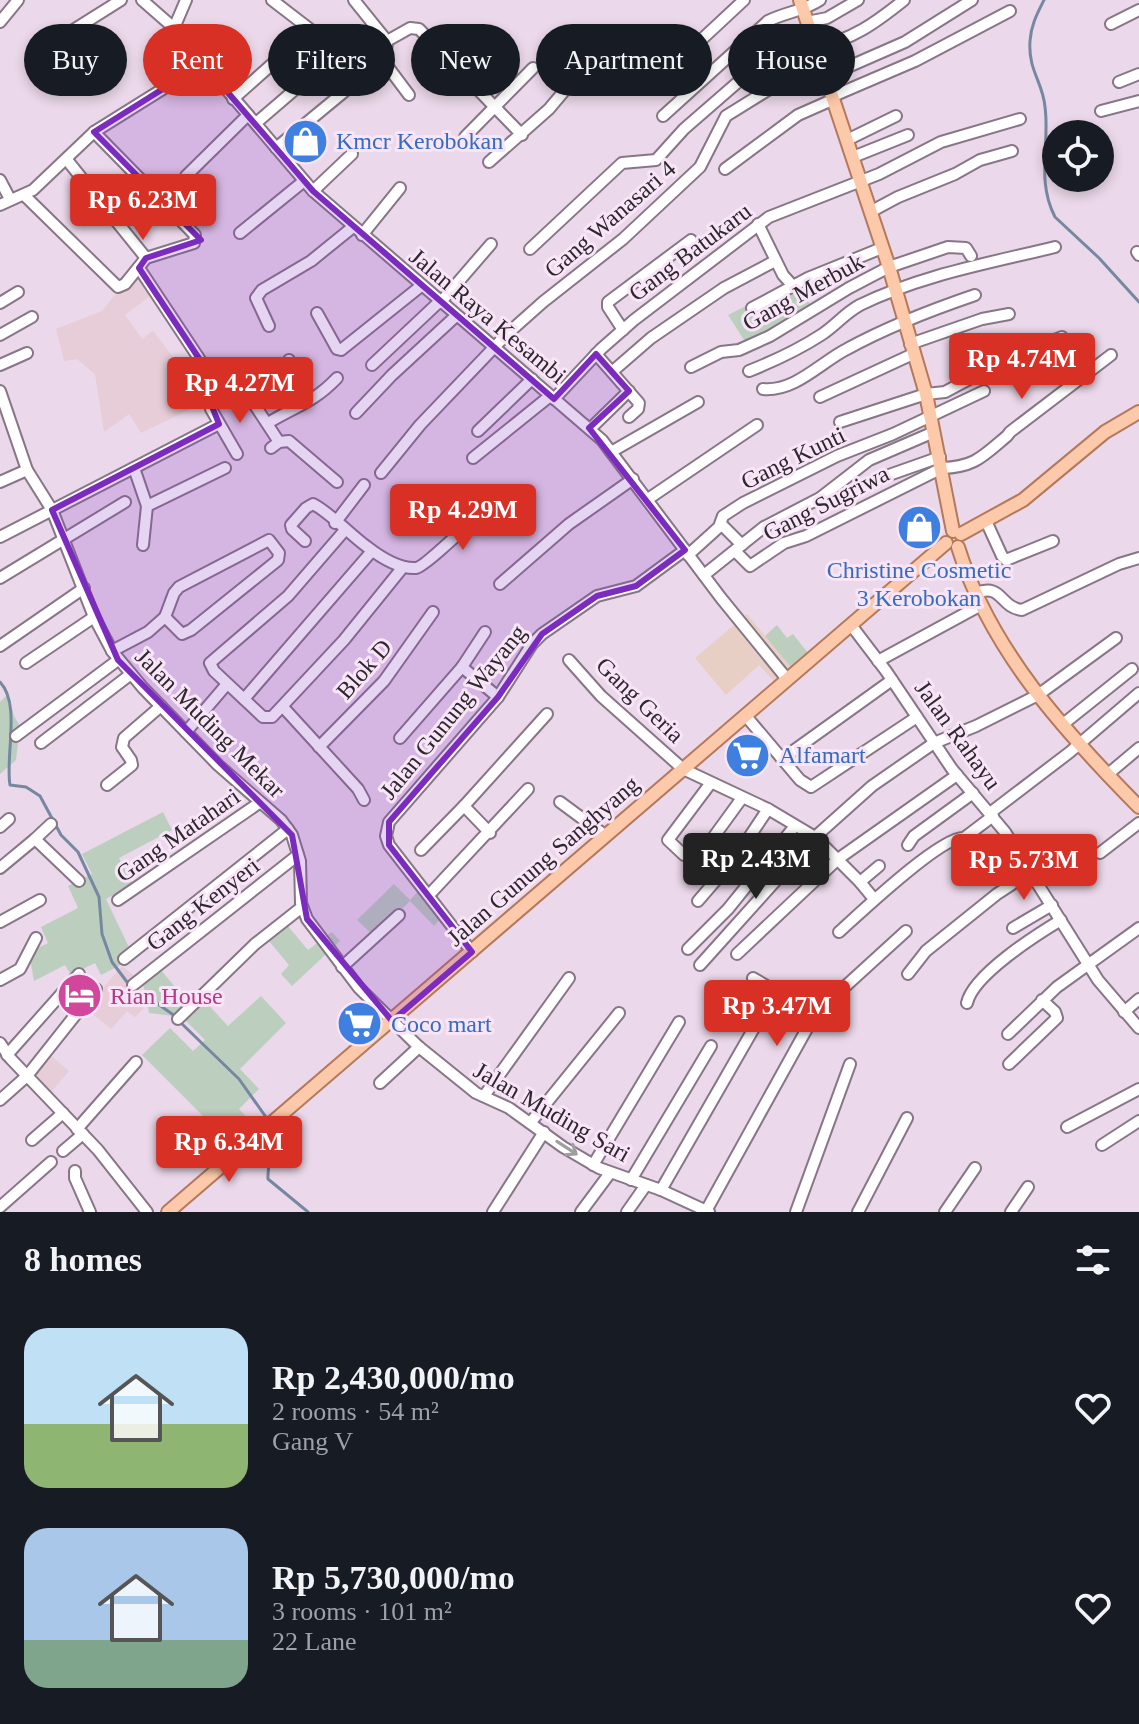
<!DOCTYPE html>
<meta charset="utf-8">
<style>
:root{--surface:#171b24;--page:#20242c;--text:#f1f3f6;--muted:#9ea1a6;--accent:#d93025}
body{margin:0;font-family:Georgia,serif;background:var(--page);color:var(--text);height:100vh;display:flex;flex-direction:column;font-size:30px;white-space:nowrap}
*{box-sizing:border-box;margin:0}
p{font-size:26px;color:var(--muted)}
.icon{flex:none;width:44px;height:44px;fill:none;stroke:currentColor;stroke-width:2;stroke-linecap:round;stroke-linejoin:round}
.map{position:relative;height:1212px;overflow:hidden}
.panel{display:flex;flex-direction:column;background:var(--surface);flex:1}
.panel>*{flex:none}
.top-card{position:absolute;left:24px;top:24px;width:1092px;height:72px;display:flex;gap:16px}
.controls{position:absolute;left:1042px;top:120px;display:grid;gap:16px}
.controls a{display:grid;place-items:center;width:72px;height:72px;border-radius:50%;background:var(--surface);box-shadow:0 4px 12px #0003;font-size:40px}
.price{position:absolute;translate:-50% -68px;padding:0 18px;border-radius:8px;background:var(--accent);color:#fff;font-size:26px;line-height:52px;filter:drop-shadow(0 2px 4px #0008)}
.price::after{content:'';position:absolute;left:50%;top:48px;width:24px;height:18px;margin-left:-12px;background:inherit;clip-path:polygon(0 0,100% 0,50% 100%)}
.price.current{background:#222;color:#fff}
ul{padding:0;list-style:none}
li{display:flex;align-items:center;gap:24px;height:200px;padding:0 24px}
li span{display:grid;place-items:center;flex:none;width:224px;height:160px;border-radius:24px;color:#555}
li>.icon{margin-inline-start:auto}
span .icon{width:96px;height:96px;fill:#fffc;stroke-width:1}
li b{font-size:34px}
h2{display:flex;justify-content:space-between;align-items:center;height:96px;padding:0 24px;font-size:34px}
.tag{padding:0 28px;border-radius:36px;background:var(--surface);box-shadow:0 4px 12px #0003;font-size:28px;line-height:72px}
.tag.current{background:var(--accent);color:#fff}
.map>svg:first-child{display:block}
.industrial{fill:#e6cdd7}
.medical{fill:#e7cfc6}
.green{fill:#bccfbf}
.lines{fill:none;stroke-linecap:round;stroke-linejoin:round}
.stream{stroke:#7688a1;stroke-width:3}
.minor-casing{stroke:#877686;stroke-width:14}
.major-casing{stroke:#b4795b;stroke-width:16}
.minor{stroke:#fff;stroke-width:10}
.major{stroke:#fdc9ab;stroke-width:12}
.oneway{stroke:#a19ea1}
.marked{fill:#7b2cbf;fill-opacity:0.2;stroke:#7b2cbf;stroke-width:6;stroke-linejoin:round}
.labels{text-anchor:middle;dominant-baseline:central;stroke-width:6;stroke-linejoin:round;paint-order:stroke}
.shop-label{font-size:24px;fill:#366cbe;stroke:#f8e5f7;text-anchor:start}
.street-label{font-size:24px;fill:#2e272e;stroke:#f8e5f7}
.hotel-label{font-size:24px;fill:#b23c85;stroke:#f8e5f7;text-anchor:start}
</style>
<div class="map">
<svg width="1139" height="1212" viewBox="0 0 1139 1212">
<rect width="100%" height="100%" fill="#ebd8ea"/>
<g class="industrial">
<path d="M146,269L160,288L125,315L142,339L153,331L207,401L141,433L129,414L104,432L95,374L77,359L64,361L56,329L102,311L114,296Z"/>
<path d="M122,966L143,983L131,997L144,1008L135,1017L127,1011L111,1029L86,1008Z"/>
<path d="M49,1054L69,1071L50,1093L33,1076Z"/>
</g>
<path class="medical" d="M747,614L795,672L779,687L759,665L726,695L695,658Z"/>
<g class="green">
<path d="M797,280L812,308L746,343L728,315Z"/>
<path d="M777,625L787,638L793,634L812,658L795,672L765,636Z"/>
<path d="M8,694L14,716L20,726L16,760L0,774V702Z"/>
<path d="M163,812L172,830L119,858L133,885L106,899L134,958L101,975L95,963L71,975L65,965L34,981L31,964L26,966L22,956L48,943L41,927L78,908L68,886L92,874L82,854Z"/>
<path d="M394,884L410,900L425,884L448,910L434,926L410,901L374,936L357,920Z"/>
<path d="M287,925L308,950L332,932L340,941L292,986L281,974L289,965L269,941Z"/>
<path d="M160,969L192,1007L202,998L228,1026L261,996L286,1023L240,1069L259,1089L239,1109L254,1125L241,1138L226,1122L217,1130L142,1055L170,1028L193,1051L205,1040L182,1017L149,1013L143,983Z"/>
</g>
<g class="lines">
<g class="stream">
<path d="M1044,0C1037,14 1031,25 1030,41C1028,71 1043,82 1045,107C1050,144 1036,181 1055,217L1099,258L1139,302"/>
<path d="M0,682C21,704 5,756 10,785L26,787L40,796L61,835L78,852L99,897L102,934L112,962L136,994L148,997L175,1016"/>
<path d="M180,1022L239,1079L268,1120"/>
<path d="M273,1126L276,1132C274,1148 267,1163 268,1179L308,1212"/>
</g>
<defs>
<g id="minor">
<path d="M142,0L174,28L313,191L602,440L721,598L787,679"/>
<path d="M272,0L324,40"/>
<path d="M354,0L387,41"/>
<path d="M0,22L18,0"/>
<path d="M807,22L827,18L858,0"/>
<path d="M1111,24L1139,10"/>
<path d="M174,28L186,0"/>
<path d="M67,34L121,0"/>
<path d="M387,41L410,28L419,29L522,135"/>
<path d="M387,41L385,63L409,95"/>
<path d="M815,48C853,39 874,24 904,0"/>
<path d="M791,50L802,53L816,52"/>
<path d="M686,54L744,0"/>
<path d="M825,77L905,42L972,0"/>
<path d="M1119,82L1139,74"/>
<path d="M831,97L915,61L1010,11"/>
<path d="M233,99L289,49"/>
<path d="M1101,111L1139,101"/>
<path d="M663,116L768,21C786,12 804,11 820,0"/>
<path d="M256,123L349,43"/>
<path d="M465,137L533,68"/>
<path d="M847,140L896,116"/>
<path d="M276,148L345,91"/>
<path d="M853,157L908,135"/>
<path d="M67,160L146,258"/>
<path d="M489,162L549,109L565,90"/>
<path d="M725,169L798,115L832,100"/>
<path d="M186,176L248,115"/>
<path d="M0,180L10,199"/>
<path d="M313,191L352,154"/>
<path d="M25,196L118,287L125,284L146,258L194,243L195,235L94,132"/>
<path d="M0,205L33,190L94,132L166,87L198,58"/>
<path d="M870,212L898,197L955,174L980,160L1012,151"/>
<path d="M758,224L783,275L793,286"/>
<path d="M240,233L304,181"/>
<path d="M362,235L400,188"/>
<path d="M530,249L622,163L656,160L684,129L753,69L811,37"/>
<path d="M1137,252L1139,255"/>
<path d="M139,268L222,393"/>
<path d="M0,303L18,292"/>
<path d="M440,303L491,244"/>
<path d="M752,308L808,278L882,248"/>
<path d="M317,313L337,349L341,350L421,286"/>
<path d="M269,326L256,298L262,290L311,261L353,227"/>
<path d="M623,330L608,307V302L691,240"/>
<path d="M0,335L32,317"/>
<path d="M910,344L982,319L1009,314"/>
<path d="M596,354L639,403L638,409L629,417"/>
<path d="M0,365L27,353"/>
<path d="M372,365L439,302"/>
<path d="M691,367L721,352L739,350L770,336L849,288L889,267L948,247L966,248L971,256"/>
<path d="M613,371L651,338L724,288L775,261"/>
<path d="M749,371C774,361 798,350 821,335C835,326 845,313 860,305C921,275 990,263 1055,247"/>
<path d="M763,389C795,392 821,362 847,349C887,327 931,310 975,295"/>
<path d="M0,391L27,470L52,510L94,617L112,651L143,688L218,765L281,820L292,835L300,861L301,903L307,919L359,988L419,1047L476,1093L509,1108L563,1147L599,1168L661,1190L709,1212"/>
<path d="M820,397L913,354"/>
<path d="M250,398L285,376L289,371V360"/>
<path d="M554,399L601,349L634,320L769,217L879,174L941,142L1020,119"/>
<path d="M356,413L392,375L456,316"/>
<path d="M840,422L926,394L945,392L1001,362L1062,337"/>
<path d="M268,423C296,406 313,403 337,378"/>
<path d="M590,429L629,391"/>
<path d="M478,431L532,379"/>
<path d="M271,448L279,442L289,441L337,482"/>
<path d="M611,452L698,402"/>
<path d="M237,454L211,409V404L222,393L239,385L243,387L279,442"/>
<path d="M473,458L550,396"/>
<path d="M134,468L147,506L143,545"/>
<path d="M381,473L420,425L507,334L543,302L623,239L700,167L726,116L818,59"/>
<path d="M889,475L940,457"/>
<path d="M0,482L27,470"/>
<path d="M648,499L757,425"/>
<path d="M147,506L225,468"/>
<path d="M986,521L1002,556L1006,560L1053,541"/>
<path d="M335,523L364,485"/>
<path d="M721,524L742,545"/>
<path d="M345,530L288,596L210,663L214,671L263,717H272L344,640L403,567"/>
<path d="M0,537L219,424"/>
<path d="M269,540L279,553L278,560L191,630L182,634L165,617L174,593L179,587Z"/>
<path d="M305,541L292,529L291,525L306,508L313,504C329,512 351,535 366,546C380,557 399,569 416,568C426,567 490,503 504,491"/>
<path d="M735,551L750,566L784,543L806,536L942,468C975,467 983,456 1007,436L1010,432L1111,355"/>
<path d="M688,555L719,527L723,516L743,503L837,456L893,434L984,391"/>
<path d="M704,575L764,527L820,498L869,460L934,432"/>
<path d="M0,578L125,502"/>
<path d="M500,584L569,524L633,479"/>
<path d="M976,593C1003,583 999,607 1022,610L1119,564L1139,558"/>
<path d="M851,625L886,671L952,769L1005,832L1098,980L1139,1028"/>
<path d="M0,646L84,588"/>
<path d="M112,651L148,632L165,617"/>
<path d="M569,660L601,696L683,769L768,809L815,837L860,882L874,899"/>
<path d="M878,661L981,605"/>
<path d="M26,663L94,617"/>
<path d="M462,667L498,697"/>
<path d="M244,699L372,551"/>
<path d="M283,707L358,789L364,800"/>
<path d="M745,715L800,780L811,787L917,717"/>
<path d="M1062,725L1132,669"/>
<path d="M186,732L227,684"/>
<path d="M16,736L118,660"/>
<path d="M400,738L462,667L485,632"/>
<path d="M41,743L131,674"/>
<path d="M319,747L384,681L433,612"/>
<path d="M782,759L892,680"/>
<path d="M1107,775L1139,748"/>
<path d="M107,785L132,765L131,760L122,747L124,738L161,706"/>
<path d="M560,802L606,836"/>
<path d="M464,806L547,714"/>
<path d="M990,813L1070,752L1139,693"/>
<path d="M0,827L9,819"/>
<path d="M35,839L51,824"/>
<path d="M908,845L914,836L973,793"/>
<path d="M421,850L464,806L490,833"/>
<path d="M1100,853L1139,823"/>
<path d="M684,855L668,840L710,784"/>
<path d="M0,868L35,839L79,881"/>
<path d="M691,868L742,798"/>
<path d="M860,882L879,866"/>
<path d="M429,895L528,789"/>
<path d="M118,900L259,803"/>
<path d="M698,901L736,857L768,809"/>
<path d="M0,922L40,900"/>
<path d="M1013,928L1052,905"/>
<path d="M839,932C859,914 942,835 964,838L993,816"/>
<path d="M688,949L728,909L795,826"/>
<path d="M472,952L389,845L386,836L389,822L498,697L532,644L542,634L597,596L636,586L685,550"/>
<path d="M737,954L838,859L957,775"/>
<path d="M124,959L288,829"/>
<path d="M700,965L815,837L872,786L934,743L976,726L1038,695L1116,638"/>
<path d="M342,967L399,915"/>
<path d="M908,974L926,951L997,894L1031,872"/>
<path d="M753,978L815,1014"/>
<path d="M0,980L20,969L36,938"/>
<path d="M133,985L298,855"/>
<path d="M967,1003C973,975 1036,935 1061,920"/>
<path d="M1124,1012L1139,999"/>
<path d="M178,1019L255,944L302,907"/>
<path d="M1008,1034L1057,987L1139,928"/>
<path d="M0,1043L10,1058L98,1150L147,1212"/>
<path d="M7,1055L79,974"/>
<path d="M1009,1064L1057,1018L1055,1012L1042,1000"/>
<path d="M380,1083L419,1047"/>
<path d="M484,1096L569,978"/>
<path d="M0,1100L27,1076L96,989"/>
<path d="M531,1122L619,1013"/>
<path d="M1067,1127L1139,1089"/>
<path d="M77,1129L136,1062"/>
<path d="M32,1140L63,1113"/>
<path d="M1102,1145L1139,1121"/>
<path d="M63,1151L83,1134"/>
<path d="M593,1165L679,1022"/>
<path d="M75,1171V1178L90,1212"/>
<path d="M631,1180L711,1046"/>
<path d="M661,1190L754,1028"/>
<path d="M0,1207L51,1162"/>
<path d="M706,1211L815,1014L906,931"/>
<path d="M493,1212L544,1132"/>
<path d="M581,1212L610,1173"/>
<path d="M627,1212L646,1185"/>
<path d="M796,1212L850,1064"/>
<path d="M858,1212L907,1118"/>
<path d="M945,1212L975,1168"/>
<path d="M1011,1212L1028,1187"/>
</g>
<g id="major">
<path d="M800,0L889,267L926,394L953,531"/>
<path d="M961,534L1023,500L1105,432L1139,412"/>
<path d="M958,547C990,650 1065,732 1139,807"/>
<path d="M168,1212L946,543"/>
</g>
</defs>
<use href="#minor" class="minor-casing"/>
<use href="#major" class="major-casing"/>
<use href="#minor" class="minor"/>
<use href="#major" class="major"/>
</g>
<defs><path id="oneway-shaft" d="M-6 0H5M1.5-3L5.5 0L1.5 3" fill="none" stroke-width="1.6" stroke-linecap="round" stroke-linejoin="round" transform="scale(2)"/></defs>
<use class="oneway" href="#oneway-shaft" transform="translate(567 1148) rotate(33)"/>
<path class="marked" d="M198,58L313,191L554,399L596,354L629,391L589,428L685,550L636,586L597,596L542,634L498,697L389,822V845L472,952L392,1021L307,919L292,835L118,660L52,510L219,424L211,404L222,393L139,268L146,258L201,240L94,132L166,87Z"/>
<defs>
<symbol id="shop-disc" viewBox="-11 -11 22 22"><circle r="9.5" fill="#3f7fe0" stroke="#f8e5f7"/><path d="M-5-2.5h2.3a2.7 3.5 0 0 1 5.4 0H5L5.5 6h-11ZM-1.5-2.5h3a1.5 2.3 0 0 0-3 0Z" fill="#fff"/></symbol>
<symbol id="supermarket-disc" viewBox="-11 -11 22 22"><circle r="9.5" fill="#3f7fe0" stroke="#f8e5f7"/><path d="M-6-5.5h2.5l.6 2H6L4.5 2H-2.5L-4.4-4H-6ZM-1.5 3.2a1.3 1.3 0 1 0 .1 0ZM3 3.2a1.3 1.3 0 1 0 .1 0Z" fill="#fff"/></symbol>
<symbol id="hotel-disc" viewBox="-11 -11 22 22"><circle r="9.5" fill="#d1479c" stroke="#f8e5f7"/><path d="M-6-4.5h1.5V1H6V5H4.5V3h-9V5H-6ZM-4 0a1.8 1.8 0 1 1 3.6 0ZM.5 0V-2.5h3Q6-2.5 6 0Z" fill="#fff"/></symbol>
</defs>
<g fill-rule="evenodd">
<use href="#shop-disc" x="280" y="116" width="51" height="51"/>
<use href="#shop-disc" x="894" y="502" width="51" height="51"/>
<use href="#supermarket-disc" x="722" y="730" width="51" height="51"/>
<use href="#hotel-disc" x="54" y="970" width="51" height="51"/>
<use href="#supermarket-disc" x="334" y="998" width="51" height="51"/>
</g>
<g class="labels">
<g class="shop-label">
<text x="336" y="141">Kmcr Kerobokan</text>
<text x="919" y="570" text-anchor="middle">Christine Cosmetic<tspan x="919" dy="28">3 Kerobokan</tspan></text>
<text x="779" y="755">Alfamart</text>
<text x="391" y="1024">Coco mart</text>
</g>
<g class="street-label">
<text transform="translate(610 219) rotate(-41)">Gang Wanasari 4</text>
<text transform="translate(690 252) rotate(-37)">Gang Batukaru</text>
<text transform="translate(803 292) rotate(-29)">Gang Merbuk</text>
<text transform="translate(488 316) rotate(40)">Jalan Raya Kesambi</text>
<text transform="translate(793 458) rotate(-26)">Gang Kunti</text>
<text transform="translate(826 503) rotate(-27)">Gang Sugriwa</text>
<text transform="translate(364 669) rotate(-49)">Blok D</text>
<text transform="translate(640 700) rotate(44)">Gang Geria</text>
<text transform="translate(453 712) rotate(-51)">Jalan Gunung Wayang</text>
<text transform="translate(210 723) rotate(45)">Jalan Muding Mekar</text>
<text transform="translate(958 735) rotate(54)">Jalan Rahayu</text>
<text transform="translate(178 835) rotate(-35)">Gang Matahari</text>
<text transform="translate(543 861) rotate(-41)">Jalan Gunung Sanghyang</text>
<text transform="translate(203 904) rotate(-38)">Gang Kenyeri</text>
<text transform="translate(552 1112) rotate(30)">Jalan Muding Sari</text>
</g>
<g class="hotel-label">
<text x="110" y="996">Rian House</text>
</g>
</g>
</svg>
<div class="controls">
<a><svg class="icon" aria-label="locate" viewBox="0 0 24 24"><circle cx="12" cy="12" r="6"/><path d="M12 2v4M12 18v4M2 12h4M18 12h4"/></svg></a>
</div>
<b class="price" style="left:143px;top:242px">Rp 6.23M</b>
<b class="price" style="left:1022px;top:401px">Rp 4.74M</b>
<b class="price" style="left:240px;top:425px">Rp 4.27M</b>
<b class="price" style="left:463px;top:552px">Rp 4.29M</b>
<b class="price current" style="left:756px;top:901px">Rp 2.43M</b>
<b class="price" style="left:1024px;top:902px">Rp 5.73M</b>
<b class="price" style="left:777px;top:1048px">Rp 3.47M</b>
<b class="price" style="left:229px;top:1184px">Rp 6.34M</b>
<div class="top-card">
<a class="tag">Buy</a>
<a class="tag current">Rent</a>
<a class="tag">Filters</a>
<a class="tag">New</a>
<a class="tag">Apartment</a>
<a class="tag">House</a>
</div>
</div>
<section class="panel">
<h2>8 homes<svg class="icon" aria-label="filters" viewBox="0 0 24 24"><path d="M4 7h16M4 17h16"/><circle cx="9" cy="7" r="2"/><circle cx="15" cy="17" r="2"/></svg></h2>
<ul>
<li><span style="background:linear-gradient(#bfe0f5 60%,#8fb573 0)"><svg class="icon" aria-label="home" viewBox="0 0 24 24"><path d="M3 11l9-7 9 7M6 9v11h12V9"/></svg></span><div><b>Rp 2,430,000/mo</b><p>2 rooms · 54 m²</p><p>Gang V</p></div><svg class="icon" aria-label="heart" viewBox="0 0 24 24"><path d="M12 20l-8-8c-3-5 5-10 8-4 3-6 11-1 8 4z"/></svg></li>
<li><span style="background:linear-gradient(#a9c7e8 70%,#7fa58c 0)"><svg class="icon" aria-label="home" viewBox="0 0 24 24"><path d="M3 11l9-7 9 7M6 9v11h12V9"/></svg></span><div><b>Rp 5,730,000/mo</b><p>3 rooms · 101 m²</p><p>22 Lane</p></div><svg class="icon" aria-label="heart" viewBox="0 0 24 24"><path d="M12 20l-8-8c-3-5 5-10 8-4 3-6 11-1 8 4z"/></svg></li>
</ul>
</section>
